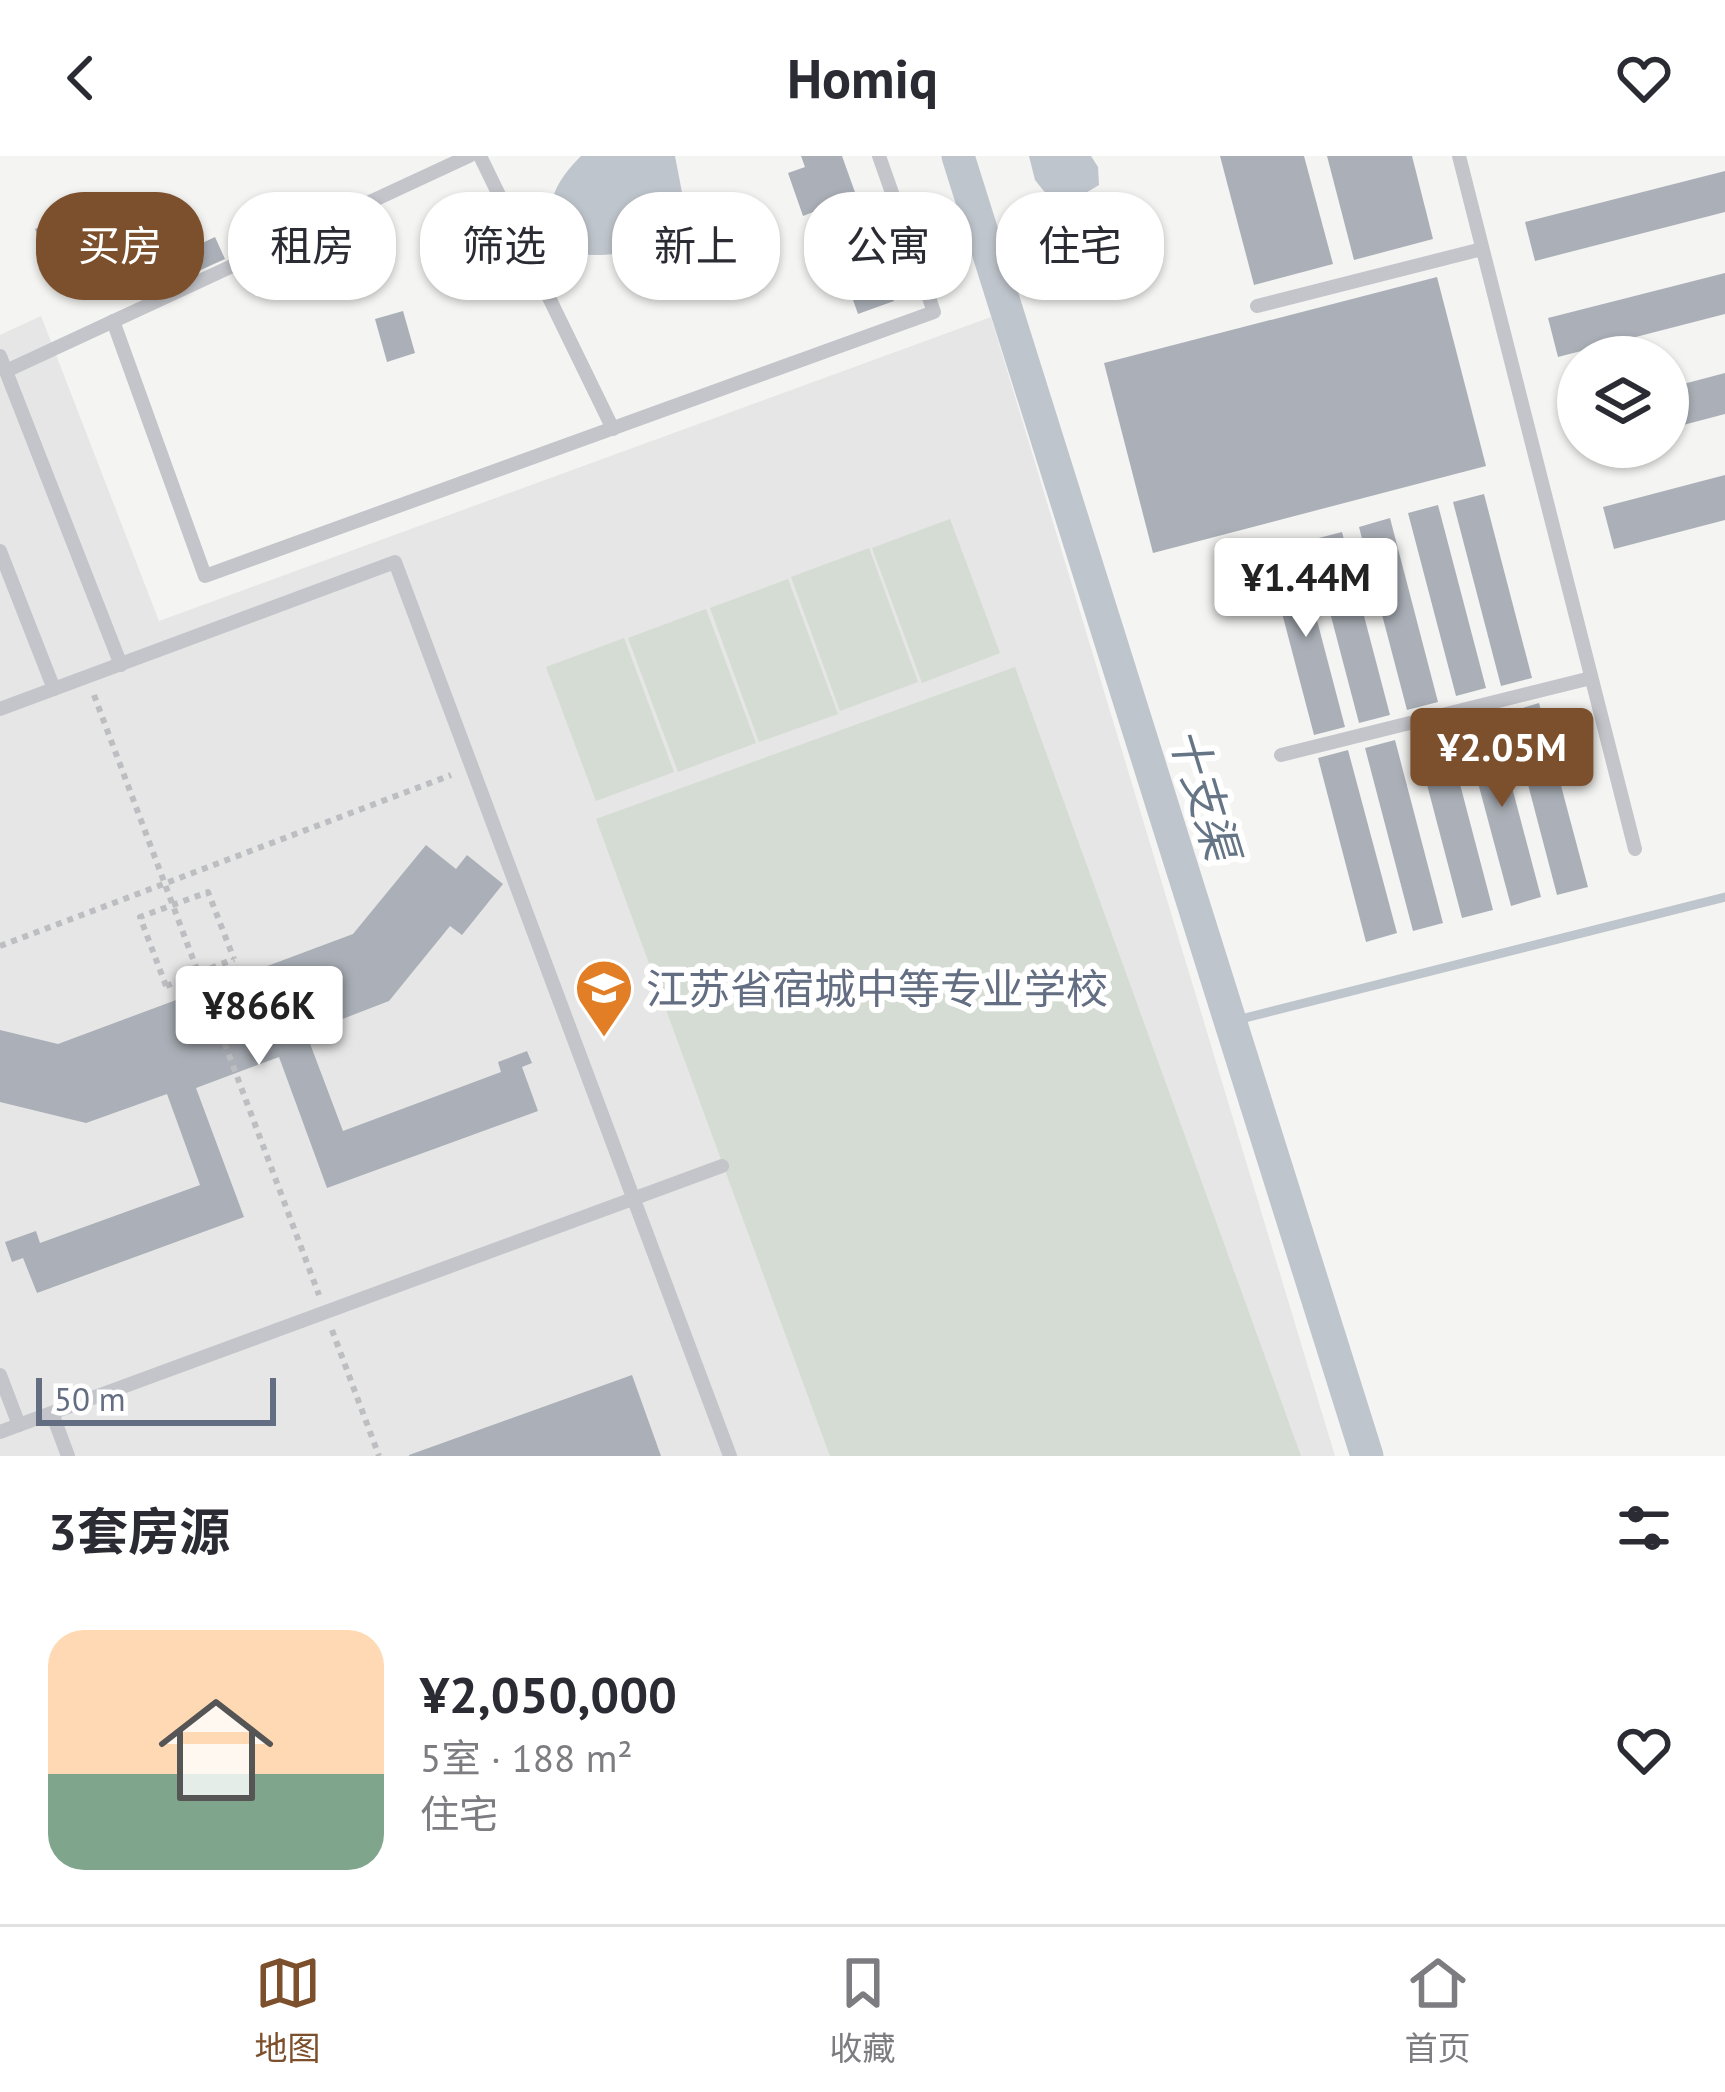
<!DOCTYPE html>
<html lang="zh">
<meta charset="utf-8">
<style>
:root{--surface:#fff;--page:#f7f7f7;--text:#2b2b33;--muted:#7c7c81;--line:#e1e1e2;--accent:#7d502d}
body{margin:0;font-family:"PT Sans","Noto Sans SC",sans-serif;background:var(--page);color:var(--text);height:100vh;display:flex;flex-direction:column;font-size:45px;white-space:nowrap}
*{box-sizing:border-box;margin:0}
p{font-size:39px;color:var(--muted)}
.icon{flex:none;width:66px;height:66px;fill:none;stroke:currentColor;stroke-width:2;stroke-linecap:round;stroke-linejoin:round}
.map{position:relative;height:1300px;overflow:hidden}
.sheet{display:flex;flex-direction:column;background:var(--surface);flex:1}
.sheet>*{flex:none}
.hud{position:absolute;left:36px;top:36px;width:1653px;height:108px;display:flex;gap:24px}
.buttons{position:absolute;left:1557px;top:180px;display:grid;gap:24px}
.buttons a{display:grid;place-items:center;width:132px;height:132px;border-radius:50%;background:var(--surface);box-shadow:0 3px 9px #0004;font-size:60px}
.scale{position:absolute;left:36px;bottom:30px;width:240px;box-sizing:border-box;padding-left:12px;border:6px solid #646e83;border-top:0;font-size:33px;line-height:42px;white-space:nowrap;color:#646e83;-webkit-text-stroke:9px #fff;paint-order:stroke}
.price{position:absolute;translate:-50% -102px;padding:0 27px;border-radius:12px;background:#fff;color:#222;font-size:39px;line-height:78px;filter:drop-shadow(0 3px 6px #0008)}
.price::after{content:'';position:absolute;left:50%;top:72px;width:36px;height:27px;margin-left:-18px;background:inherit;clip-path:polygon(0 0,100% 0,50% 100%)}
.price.selected{background:var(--accent);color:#fff}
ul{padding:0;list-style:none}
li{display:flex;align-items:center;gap:36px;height:300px;padding:0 48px}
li+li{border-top:3px solid var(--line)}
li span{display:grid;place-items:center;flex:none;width:336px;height:240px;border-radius:36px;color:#555}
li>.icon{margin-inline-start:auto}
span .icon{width:144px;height:144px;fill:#fffc;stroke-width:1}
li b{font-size:51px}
h2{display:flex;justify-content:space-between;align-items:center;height:144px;padding:0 48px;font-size:51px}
.pill{padding:0 42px;border-radius:48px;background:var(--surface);box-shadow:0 3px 9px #0004;font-size:42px;line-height:108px}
.pill.selected{background:var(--accent);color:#fff}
header{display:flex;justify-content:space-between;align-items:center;height:156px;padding:0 48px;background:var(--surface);font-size:54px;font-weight:700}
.menu{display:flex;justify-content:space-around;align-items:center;height:168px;border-top:3px solid var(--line);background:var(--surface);font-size:33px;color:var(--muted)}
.menu a{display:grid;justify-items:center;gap:6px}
.menu .selected{color:var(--accent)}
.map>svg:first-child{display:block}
.built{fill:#e5e6e5}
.green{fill:#d4dcd3}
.water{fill:#bfc5cc}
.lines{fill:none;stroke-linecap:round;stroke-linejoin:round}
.stream{stroke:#bfc5cc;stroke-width:9}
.canal{stroke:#bfc5cc;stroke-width:33}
.building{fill:#abb0b8}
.path{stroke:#bdbec1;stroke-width:6;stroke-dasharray:6 6;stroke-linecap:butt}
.lane{stroke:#c3c5ca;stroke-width:14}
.path-bridge{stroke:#bdbec1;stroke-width:6;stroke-dasharray:6 6;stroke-linecap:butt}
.labels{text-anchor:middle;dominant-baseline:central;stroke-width:12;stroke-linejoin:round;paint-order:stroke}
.poi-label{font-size:42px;fill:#646e83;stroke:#fff;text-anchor:start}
.water-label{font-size:45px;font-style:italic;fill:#657586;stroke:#fff}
</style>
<header><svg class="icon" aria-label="back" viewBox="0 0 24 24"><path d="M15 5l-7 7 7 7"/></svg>Homiq<svg class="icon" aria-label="heart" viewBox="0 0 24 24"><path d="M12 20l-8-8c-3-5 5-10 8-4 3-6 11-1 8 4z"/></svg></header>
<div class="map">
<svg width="1725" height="1300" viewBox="0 0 1725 1300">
<rect width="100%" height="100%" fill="#f4f5f2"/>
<path class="built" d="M41,160L159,465L991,161L1335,1300H0V179Z"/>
<g class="green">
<path d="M950,363L1000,497L922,527L872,392Z"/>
<path d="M869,392L918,526L840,555L791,421Z"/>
<path d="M788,423L838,558L759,586L710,452Z"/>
<path d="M706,453L756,587L678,616L628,482Z"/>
<path d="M624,482L674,616L596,645L546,511Z"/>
<path d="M1015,511L1301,1300H830L596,663Z"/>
</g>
<g class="water">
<path d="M581,0H675L689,73C667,92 605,104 577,97C539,61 547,34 581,0Z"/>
<path d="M1029,0H1091L1098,11L1099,29L1079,41L1051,44L1035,24Z"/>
</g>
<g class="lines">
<path class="stream" d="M1233,865L1725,741"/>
<path class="canal" d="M958,0L1367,1300"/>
</g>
<g class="building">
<path d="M801,0H842L894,145L858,158L821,53L803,60L788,17L805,11Z"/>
<path d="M1220,0H1304L1333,108L1254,129Z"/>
<path d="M1327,0H1412L1433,83L1354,104Z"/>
<path d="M1725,15V56L1535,105L1525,66Z"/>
<path d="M63,61L88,121L60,133L35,73Z"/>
<path d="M215,81L225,103L172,127L162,106Z"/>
<path d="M1725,117V158L1558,201L1548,162Z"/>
<path d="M1437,121L1486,310L1153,397L1104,207Z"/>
<path d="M403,155L415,197L387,206L375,163Z"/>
<path d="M1725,217V258L1668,273V232Z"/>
<path d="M1725,319V364L1614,393L1603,351Z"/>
<path d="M1484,338L1532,522L1501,530L1453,346Z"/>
<path d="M1438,349L1486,532L1456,540L1408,357Z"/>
<path d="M1390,362L1438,546L1407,554L1359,371Z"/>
<path d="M1342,376L1390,559L1359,567L1311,384Z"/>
<path d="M1297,388L1345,571L1314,579L1266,396Z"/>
<path d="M1539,547L1588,731L1557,739L1509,556Z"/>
<path d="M1493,559L1541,741L1511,750L1462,567Z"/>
<path d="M1445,571L1493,754L1462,762L1414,579Z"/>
<path d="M1395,584L1443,767L1413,775L1365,592Z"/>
<path d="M1348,594L1397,777L1366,786L1318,602Z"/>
<path d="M426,689L456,713L467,699L503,728L462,779L450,770L389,845L306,877L343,975L501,916L498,906L527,895L532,907L522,911L538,955L327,1032L279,901L196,932L244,1061L37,1137L23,1102L12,1106L5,1086L36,1075L40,1087L200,1029L167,938L86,967L0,946V874L58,888L353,778Z"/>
<path d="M632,1219L661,1300H409V1299Z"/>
</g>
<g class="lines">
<g class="path">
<path d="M94,539L319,1139"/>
<path d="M0,790L451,619"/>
<path d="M166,830L140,761L208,736L234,803"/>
<path d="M332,1174L379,1300"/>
</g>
<g class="lane">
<path d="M480,0L613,273"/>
<path d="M1459,0L1635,693"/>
<path d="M1257,150L1482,93"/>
<path d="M113,165L205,420L934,156L879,0"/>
<path d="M0,200L121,509"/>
<path d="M6,215L469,0"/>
<path d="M0,395L54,533"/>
<path d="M0,553L395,406L730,1300"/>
<path d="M1281,599L1591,522"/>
<path d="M0,1219L19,1269"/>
<path d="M52,1257L68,1300"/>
<path d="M0,1276L722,1010"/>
</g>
<path class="path-bridge" d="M166,830L234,803"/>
</g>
<defs>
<symbol id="school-pin" viewBox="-11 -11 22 30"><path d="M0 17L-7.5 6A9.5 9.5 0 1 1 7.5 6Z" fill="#e27e25" stroke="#fff"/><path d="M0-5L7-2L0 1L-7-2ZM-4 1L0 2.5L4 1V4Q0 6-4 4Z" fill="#fff"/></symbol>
</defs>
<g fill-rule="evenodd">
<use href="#school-pin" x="571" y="799" width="66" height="90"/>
</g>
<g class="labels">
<g class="poi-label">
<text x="646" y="832">江苏省宿城中等专业学校</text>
</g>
<g class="water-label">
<text transform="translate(1205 637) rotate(73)">十支渠</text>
</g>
</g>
</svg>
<div class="buttons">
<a><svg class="icon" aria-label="layers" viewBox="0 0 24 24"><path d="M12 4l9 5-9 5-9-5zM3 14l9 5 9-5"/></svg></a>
</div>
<div class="scale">50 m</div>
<b class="price" style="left:1306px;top:484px">¥1.44M</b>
<b class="price selected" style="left:1502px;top:654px">¥2.05M</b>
<b class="price" style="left:259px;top:912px">¥866K</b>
<div class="hud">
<a class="pill selected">买房</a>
<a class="pill">租房</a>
<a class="pill">筛选</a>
<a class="pill">新上</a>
<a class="pill">公寓</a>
<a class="pill">住宅</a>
</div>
</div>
<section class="sheet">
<h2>3套房源<svg class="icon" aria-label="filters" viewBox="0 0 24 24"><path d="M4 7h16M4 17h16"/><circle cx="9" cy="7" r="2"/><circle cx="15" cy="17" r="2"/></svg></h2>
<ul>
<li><span style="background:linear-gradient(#ffd9b3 60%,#7fa58c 0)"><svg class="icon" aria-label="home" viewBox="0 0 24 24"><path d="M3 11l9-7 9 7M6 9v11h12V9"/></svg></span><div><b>¥2,050,000</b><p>5室 · 188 m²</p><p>住宅</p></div><svg class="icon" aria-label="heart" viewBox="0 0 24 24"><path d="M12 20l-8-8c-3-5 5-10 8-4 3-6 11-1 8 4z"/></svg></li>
</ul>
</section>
<nav class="menu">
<a class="selected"><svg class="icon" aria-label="map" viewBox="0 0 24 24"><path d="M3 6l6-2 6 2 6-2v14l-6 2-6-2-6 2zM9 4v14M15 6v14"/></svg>地图</a>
<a><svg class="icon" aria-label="saved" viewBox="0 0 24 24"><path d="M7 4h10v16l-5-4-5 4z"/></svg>收藏</a>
<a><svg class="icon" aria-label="home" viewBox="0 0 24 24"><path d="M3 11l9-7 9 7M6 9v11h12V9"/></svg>首页</a>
</nav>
